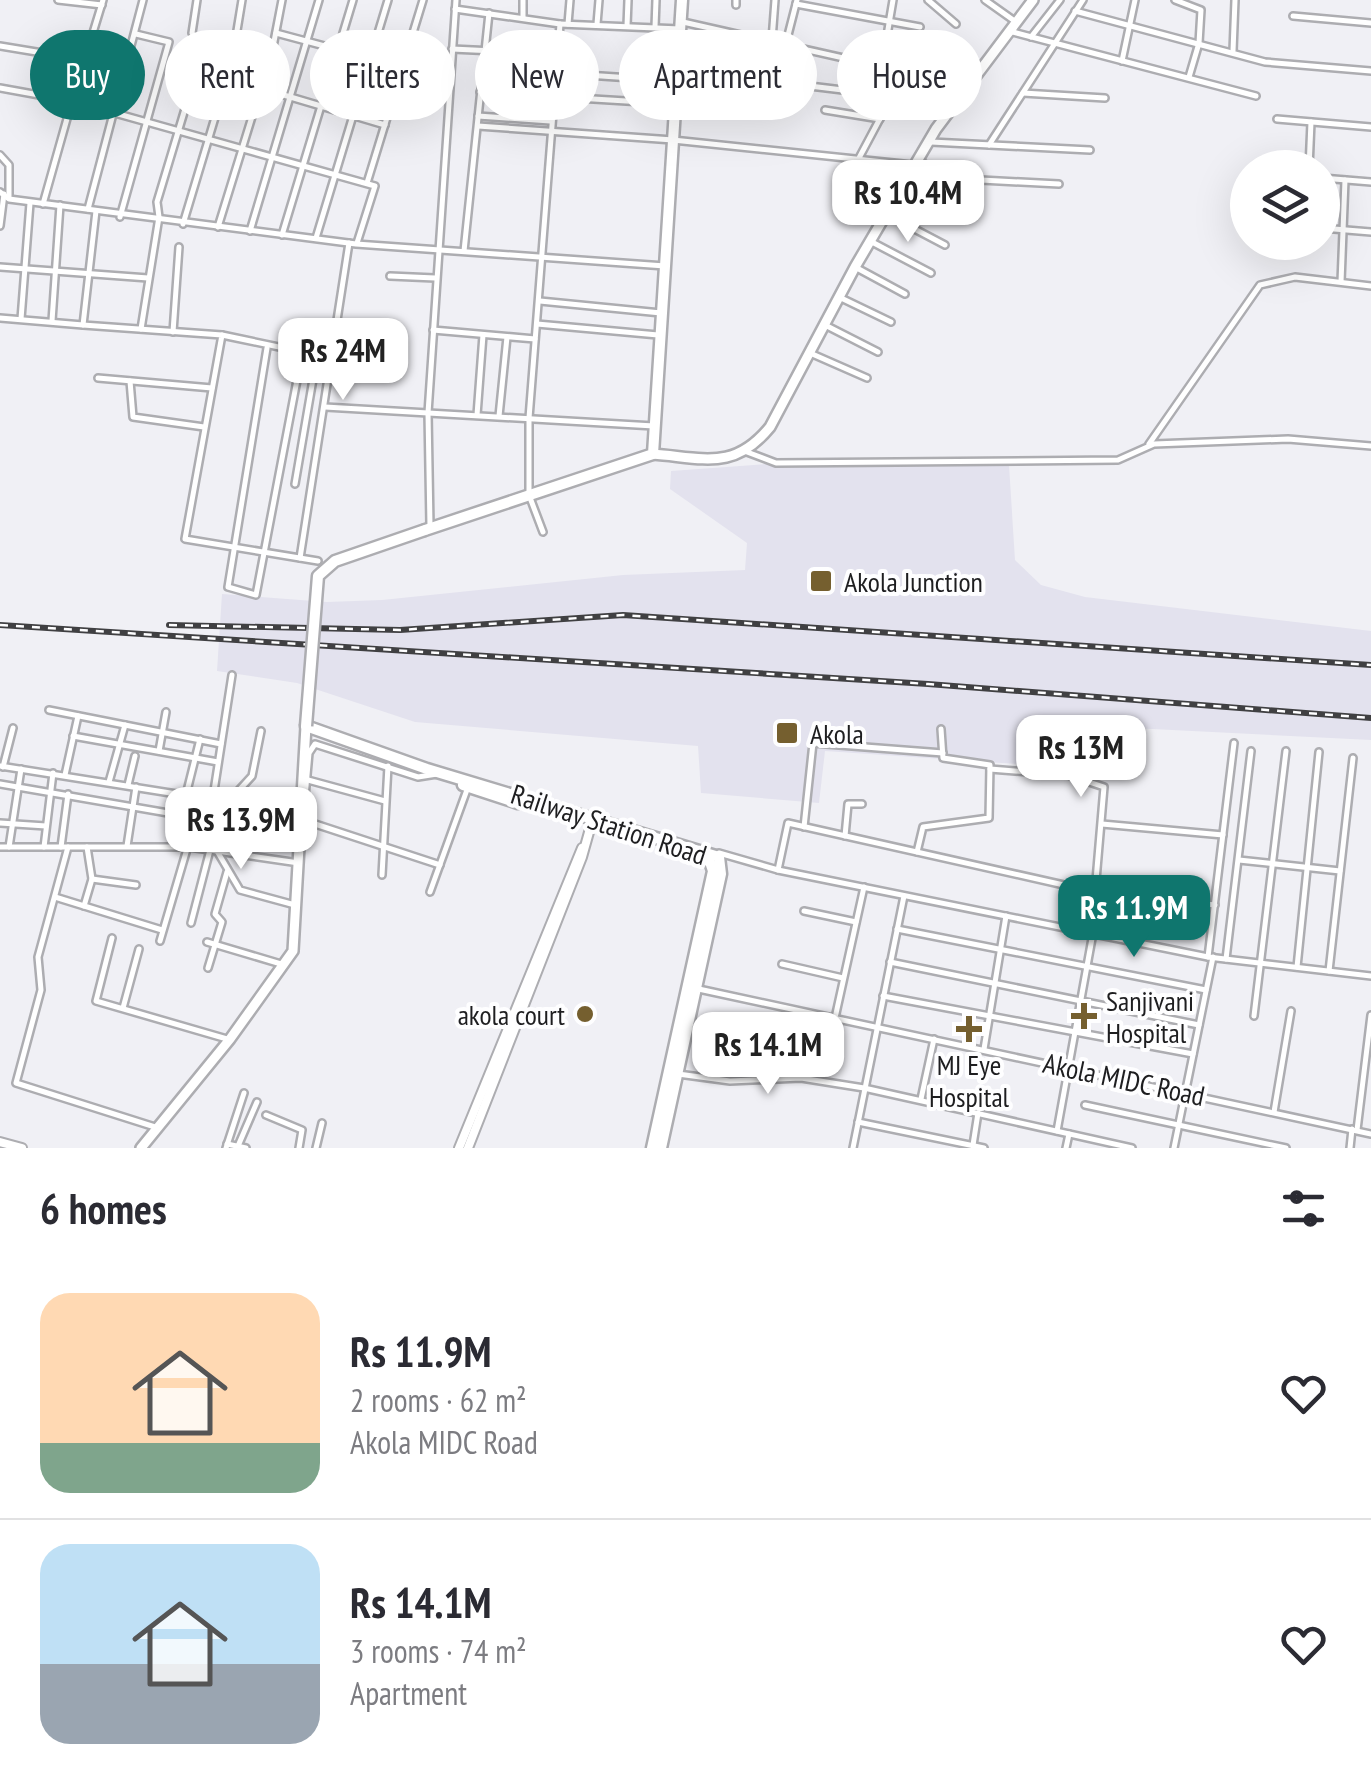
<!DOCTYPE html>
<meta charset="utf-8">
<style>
:root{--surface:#fff;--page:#f2f2f3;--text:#2b2b33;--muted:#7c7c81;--line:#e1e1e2;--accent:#0f766e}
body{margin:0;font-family:"PT Sans Narrow",sans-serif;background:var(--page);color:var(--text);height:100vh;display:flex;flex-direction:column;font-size:38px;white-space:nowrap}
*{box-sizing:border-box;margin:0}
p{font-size:32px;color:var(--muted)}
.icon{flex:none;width:55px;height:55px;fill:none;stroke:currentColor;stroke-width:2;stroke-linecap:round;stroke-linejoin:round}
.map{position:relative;height:1148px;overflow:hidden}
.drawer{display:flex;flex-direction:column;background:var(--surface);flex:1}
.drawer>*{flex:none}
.top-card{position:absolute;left:30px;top:30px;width:1312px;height:90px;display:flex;gap:20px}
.tools{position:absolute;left:1230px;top:150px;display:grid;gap:20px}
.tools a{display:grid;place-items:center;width:110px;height:110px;border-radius:50%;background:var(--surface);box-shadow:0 10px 40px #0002;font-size:50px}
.price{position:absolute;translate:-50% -85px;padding:0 22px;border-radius:20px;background:#fff;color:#222;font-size:32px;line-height:65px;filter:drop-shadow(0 2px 5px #0008)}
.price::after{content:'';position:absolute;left:50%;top:60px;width:30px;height:22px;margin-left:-15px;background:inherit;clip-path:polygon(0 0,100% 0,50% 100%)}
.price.current{background:var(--accent);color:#fff}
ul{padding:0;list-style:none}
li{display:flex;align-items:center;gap:30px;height:250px;padding:0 40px}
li+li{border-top:2px solid var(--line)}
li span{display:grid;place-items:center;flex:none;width:280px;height:200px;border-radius:30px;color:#555}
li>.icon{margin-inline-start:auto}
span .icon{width:120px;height:120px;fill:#fffc;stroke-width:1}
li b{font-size:42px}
h2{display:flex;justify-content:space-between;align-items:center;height:120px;padding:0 40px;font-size:42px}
.tag{padding:0 35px;border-radius:45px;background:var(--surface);box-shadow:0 10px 40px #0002;font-size:35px;line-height:90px}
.tag.current{background:var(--accent);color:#fff}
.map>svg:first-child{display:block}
.built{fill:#e3e2ee}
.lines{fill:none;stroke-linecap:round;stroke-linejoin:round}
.street-casing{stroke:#adadb1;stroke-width:10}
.secondary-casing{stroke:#adadb1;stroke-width:12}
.primary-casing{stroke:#adadb1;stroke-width:14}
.highway-casing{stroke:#adadb1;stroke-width:15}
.street{stroke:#fff;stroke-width:5}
.secondary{stroke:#fff;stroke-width:8}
.primary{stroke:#fff;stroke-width:9}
.highway{stroke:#fff;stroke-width:10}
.rail-casing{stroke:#404042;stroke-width:6}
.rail{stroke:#fefeff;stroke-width:2.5;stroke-dasharray:8;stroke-linecap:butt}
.highway-bridge-casing{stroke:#adadb1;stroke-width:15;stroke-linecap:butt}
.highway-bridge{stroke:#fff;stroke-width:10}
.poi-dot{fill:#755f2f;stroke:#fefeff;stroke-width:4}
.labels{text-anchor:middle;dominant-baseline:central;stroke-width:8;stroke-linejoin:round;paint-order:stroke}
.poi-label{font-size:28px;fill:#1e1e20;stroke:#fefeff;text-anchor:start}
.street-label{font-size:28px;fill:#1e1e20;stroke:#fefeff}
</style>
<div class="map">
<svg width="1371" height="1148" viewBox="0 0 1371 1148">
<rect width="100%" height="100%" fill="#f0f0f5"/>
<path class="built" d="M766,464L1009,465L1015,560L1041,585L1085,597L1371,631V740L1112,727L1105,770L825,751L819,803L701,793L698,746L415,722L297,683L217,671L222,594L327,602L382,600L623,575L745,570L747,543L670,489L671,471Z"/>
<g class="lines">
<defs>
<g id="street">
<path d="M58,0L102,5"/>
<path d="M797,0L786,43L785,83L892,96L859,158"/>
<path d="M928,0L956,24"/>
<path d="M985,0L1016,22"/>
<path d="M1175,0L1201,10L1199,43L1189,77"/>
<path d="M796,4L920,27"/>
<path d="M736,5V0"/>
<path d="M455,9L560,24L529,418V495L543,532"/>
<path d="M1075,11L1265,62L1371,71"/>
<path d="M1293,16L1371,23"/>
<path d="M523,18V0"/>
<path d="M683,22L968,86"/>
<path d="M560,24L680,29"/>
<path d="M568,24L570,0"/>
<path d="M597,24L599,0"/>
<path d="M627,26L628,0"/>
<path d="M655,27L656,0"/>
<path d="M1009,31L1256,96"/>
<path d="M276,33L403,67"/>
<path d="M1031,37L1060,0"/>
<path d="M772,40L775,0"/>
<path d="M0,46L85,60L72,101L0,88"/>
<path d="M452,49L558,54"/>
<path d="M1233,51L1235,0"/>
<path d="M85,59L103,0"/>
<path d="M1122,61L1135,0"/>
<path d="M882,65L893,0"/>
<path d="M483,68L676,81"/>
<path d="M260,88L385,125"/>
<path d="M480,92L675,104"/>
<path d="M1023,93L1105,98"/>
<path d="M825,110L880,119"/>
<path d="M478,116L550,121"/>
<path d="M1277,119L1371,127"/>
<path d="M478,126L673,140L913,165"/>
<path d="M931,142L1090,150"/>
<path d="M989,145L1083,0"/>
<path d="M0,155L9,165V196"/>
<path d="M918,160L965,188L981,180L1059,184"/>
<path d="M1309,168L1311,122"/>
<path d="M1322,178L1371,182"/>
<path d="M367,183L423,0"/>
<path d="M903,186L958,217"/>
<path d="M0,192L9,199L356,244L665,266"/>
<path d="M43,204L72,101L375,186L357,243"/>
<path d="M88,209L143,0"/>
<path d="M96,211L83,325L222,335L185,539L318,561"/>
<path d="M886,214L945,245"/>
<path d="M120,217L169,42L136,34"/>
<path d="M183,224L232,61L242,0"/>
<path d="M0,226L4,194"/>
<path d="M218,227L272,52L282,0"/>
<path d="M1322,228L1371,232"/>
<path d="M250,231L319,0"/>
<path d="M282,235L353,0"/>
<path d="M316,238L388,0"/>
<path d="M870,241L931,273"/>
<path d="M464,251L489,13"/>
<path d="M0,267L148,278"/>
<path d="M855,267L905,294"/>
<path d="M390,276L435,278"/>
<path d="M1341,282L1345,180"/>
<path d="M839,297L891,322"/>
<path d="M540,301L661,313"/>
<path d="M0,318L83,325"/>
<path d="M21,319L30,203"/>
<path d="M52,321L60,205"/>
<path d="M337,323L372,326"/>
<path d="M537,324L658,335"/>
<path d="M825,325L878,352"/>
<path d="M141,329L159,217L157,202L203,49L192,33L197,0"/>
<path d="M433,330L535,339"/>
<path d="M173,332L179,247"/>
<path d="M222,335L331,358"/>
<path d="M267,348L228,587L256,595L302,354"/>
<path d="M810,353L867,378"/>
<path d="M98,378L212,388"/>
<path d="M130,381L133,417L204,427"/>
<path d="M325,407L654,426"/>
<path d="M477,415L483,335"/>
<path d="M499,416L507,337"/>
<path d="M1149,444L1260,285L1295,277L1371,286"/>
<path d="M747,452L776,463L1118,460L1154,444L1288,439L1371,446"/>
<path d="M295,484L317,356"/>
<path d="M430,526L428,413L456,0"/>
<path d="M300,558L349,243"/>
<path d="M232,675L214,791L234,805L233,853"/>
<path d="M49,710L221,744"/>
<path d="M73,736L218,762"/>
<path d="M159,751L166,712"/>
<path d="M0,766L202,798L160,941"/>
<path d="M3,767L13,728"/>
<path d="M990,769L1068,775L1104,787L1095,892L1215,905"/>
<path d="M65,775L78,716"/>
<path d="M308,780L385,801"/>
<path d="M109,782L125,725"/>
<path d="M0,784L197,818"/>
<path d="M128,785L135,756"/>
<path d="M186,795L200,739"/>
<path d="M230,800L252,776L261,731"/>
<path d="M306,821L440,865"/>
<path d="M0,823L46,826"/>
<path d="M1102,824L1223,835"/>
<path d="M804,827L813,743L943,753"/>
<path d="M845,836L848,804H862"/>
<path d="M127,846L136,787"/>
<path d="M0,847H189L299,863L309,753L315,744L418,777L437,774"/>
<path d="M9,847L21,769"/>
<path d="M44,847L53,773"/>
<path d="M61,847L68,794"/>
<path d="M68,847L38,957L41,990L16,1083L155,1127"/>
<path d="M217,851L240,890L295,905"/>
<path d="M917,852L923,827L989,818L990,765L943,758L941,729"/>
<path d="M719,853L778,870L1208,957L1371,976"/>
<path d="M1239,860L1340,871"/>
<path d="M778,870L788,823L1095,892L1093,933L1057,1131"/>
<path d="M382,875L388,766"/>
<path d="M92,879L136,885"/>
<path d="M430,892L468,787"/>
<path d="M55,897L162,930"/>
<path d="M84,906L92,879L87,847"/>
<path d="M804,911L856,922"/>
<path d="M191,923L210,850"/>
<path d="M897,929L1206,990"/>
<path d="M112,938L96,1001L227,1039"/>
<path d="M207,942L281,964"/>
<path d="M1208,957L1234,743"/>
<path d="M1226,959L1251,751"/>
<path d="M890,962L1199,1025"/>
<path d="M782,964L843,978"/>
<path d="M1297,967L1319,752"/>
<path d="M208,968L222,922L215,914L227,872"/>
<path d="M1329,971L1353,758"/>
<path d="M694,988L1371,1134"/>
<path d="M883,996L1193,1054"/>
<path d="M123,1008L139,949"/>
<path d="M1254,1016L1286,751"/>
<path d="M835,1018L864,887"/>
<path d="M984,1049L1006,916"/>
<path d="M678,1074L730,1081L801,1078L864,1088L1132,1148"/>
<path d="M921,1099L934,1039"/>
<path d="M1085,1105L1286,1148"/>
<path d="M1274,1112L1291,1011"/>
<path d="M266,1115L302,1130L299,1148"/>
<path d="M858,1122L984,1148"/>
<path d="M1357,1130L1371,1015"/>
<path d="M227,1144L246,1148"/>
<path d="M973,1145L978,1113"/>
<path d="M238,1146L257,1102"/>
<path d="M226,1148L244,1093"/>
<path d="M316,1148L322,1123"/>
<path d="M853,1148L904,896"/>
<path d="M1066,1148L1069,1134"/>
<path d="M1174,1148L1213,957"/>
<path d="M1350,1148L1352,1129"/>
</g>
<g id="secondary">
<path d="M0,1142L22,1148"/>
<path d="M459,1148L582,848"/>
<path d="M468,1148L582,857L593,818"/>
</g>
<g id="primary">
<path d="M653,454C704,458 734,471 770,427L855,267L936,129L1033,0"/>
<path d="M141,1148L230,1039L293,951L306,726"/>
</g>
<g id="highway">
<path d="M425,530L653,454L682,0"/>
<path d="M306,726L427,769L719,857L721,874L661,1148"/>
<path d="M463,785L518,803"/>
<path d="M652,1148L713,871L710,862L697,856"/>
</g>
</defs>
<use href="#street" class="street-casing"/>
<use href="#secondary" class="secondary-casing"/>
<use href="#primary" class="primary-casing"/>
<use href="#highway" class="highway-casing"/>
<use href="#street" class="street"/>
<use href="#secondary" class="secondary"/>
<use href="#primary" class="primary"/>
<use href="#highway" class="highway"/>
<defs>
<g id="rail">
<path d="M0,625L928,684L1371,718"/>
<path d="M169,625L400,630L623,615L1371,665"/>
</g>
</defs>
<use href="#rail" class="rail-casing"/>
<use href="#rail" class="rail"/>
<defs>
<path id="highway-bridge" d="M306,726L318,576L335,561L425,530"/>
</defs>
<use href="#highway-bridge" class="highway-bridge-casing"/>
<use href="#highway-bridge" class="highway-bridge"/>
</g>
<g class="poi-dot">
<rect x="809" y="569" width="24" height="24" rx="5"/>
<rect x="775" y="721" width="24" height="24" rx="5"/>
<circle cx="585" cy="1014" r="10"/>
<path d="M1079 1001h10v10h10v10h-10v10h-10v-10h-10v-10h10z"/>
<path d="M964 1014h10v10h10v10h-10v10h-10v-10h-10v-10h10z"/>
</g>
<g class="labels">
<g class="poi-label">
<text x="844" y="581">Akola Junction</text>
<text x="810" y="733">Akola</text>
<text x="1106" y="1000">Sanjivani<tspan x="1106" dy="32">Hospital</tspan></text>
<text x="565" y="1014" text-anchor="end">akola court</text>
<text x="969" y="1064" text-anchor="middle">MJ Eye<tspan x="969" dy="32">Hospital</tspan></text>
</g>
<g class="street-label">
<text transform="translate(609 824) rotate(18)">Railway Station Road</text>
<text transform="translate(1124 1079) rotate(12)">Akola MIDC Road</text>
</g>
</g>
</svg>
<div class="tools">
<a><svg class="icon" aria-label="layers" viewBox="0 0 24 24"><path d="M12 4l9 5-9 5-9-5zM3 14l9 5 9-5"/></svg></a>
</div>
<b class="price" style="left:908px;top:245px">Rs 10.4M</b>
<b class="price" style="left:343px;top:403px">Rs 24M</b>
<b class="price" style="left:1081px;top:800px">Rs 13M</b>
<b class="price" style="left:241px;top:872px">Rs 13.9M</b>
<b class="price current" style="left:1134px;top:960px">Rs 11.9M</b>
<b class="price" style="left:768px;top:1097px">Rs 14.1M</b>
<div class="top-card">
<a class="tag current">Buy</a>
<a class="tag">Rent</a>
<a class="tag">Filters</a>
<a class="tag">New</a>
<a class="tag">Apartment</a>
<a class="tag">House</a>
</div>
</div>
<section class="drawer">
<h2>6 homes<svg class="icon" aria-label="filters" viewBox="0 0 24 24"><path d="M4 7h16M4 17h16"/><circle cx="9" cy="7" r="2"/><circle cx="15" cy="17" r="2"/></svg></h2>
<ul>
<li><span style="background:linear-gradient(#ffd9b3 75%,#7fa58c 0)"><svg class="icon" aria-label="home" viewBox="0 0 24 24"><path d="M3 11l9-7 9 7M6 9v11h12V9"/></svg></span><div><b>Rs 11.9M</b><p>2 rooms · 62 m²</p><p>Akola MIDC Road</p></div><svg class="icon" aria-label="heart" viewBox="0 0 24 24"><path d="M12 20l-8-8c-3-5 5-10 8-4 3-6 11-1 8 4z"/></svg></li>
<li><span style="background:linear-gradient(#bfe0f5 60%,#9aa5b1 0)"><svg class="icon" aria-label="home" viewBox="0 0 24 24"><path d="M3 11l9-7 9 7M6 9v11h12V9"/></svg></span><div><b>Rs 14.1M</b><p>3 rooms · 74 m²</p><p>Apartment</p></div><svg class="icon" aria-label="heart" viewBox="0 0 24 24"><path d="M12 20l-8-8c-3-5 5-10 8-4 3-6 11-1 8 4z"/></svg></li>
</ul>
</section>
